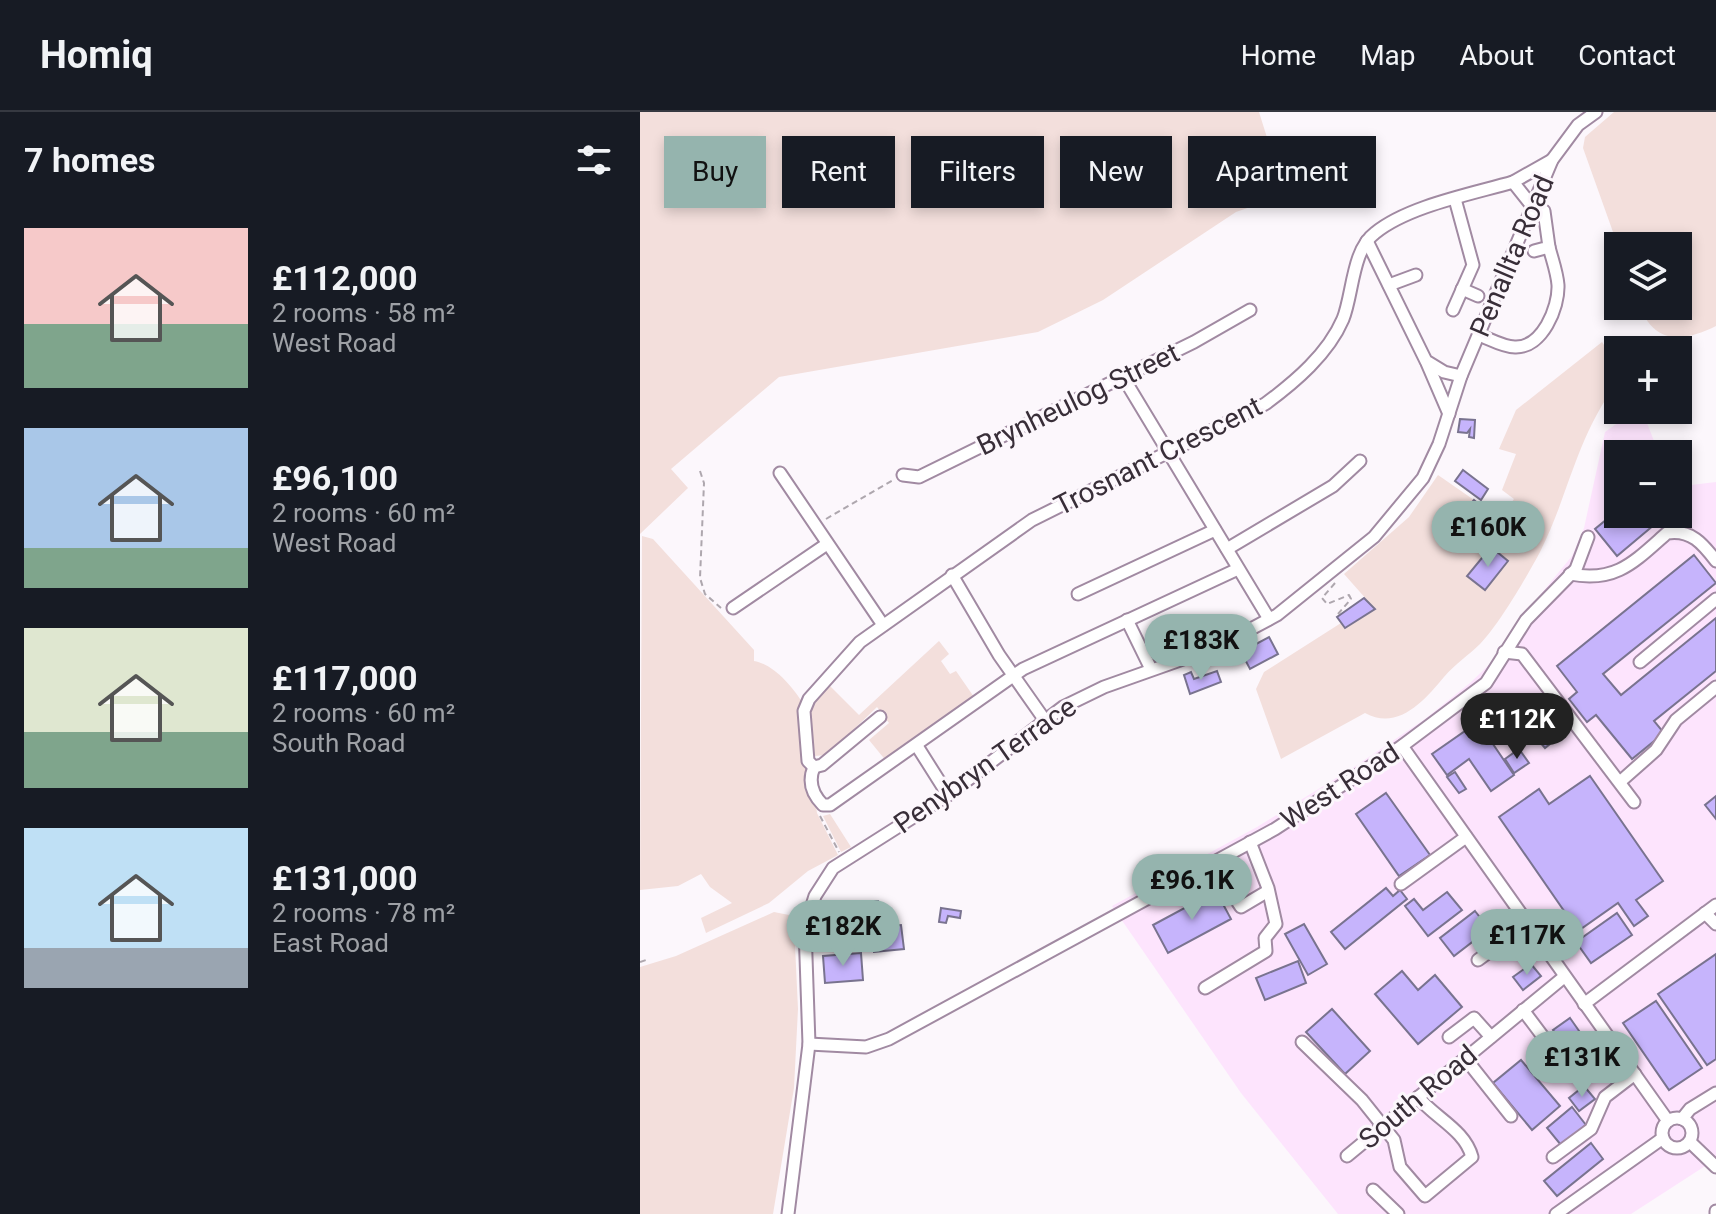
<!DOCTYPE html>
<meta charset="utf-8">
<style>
:root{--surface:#171b24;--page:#242831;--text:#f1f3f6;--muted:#9ea1a6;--line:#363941;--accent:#95b4ae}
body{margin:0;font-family:Roboto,sans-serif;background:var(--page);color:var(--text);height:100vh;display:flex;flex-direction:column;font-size:30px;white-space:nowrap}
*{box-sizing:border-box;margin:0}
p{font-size:26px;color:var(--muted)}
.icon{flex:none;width:44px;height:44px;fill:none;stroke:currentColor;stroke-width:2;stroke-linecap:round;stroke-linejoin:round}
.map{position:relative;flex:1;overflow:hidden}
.details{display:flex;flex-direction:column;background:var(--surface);width:640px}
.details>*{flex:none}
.banner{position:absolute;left:24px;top:24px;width:760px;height:72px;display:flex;gap:16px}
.buttons{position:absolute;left:964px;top:120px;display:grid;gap:16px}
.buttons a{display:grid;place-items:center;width:88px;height:88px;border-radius:0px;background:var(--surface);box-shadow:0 4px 12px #0003;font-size:40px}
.price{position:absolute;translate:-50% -68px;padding:0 18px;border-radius:28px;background:var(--accent);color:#111;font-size:26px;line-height:52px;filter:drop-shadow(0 2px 4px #0008)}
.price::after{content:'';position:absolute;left:50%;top:48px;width:24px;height:18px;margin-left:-12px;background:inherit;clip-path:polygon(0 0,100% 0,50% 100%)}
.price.on{background:#222;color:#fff}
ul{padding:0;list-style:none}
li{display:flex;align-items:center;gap:24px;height:200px;padding:0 24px}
li span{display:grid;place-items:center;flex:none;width:224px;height:160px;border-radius:0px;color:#555}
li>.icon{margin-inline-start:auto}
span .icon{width:96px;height:96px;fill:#fffc;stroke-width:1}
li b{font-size:34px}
h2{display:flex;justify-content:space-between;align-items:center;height:96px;padding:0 24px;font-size:34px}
.pill{padding:0 28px;border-radius:0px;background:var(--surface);box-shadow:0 4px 12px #0003;font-size:28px;line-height:72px}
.pill.on{background:var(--accent);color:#111}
header{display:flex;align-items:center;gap:48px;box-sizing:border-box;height:112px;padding:0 40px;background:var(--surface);border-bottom:2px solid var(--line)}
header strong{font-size:38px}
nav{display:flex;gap:44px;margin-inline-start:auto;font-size:28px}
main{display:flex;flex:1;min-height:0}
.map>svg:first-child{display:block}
.built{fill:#fde4fd}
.green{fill:#f3dfdc}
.building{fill:#c6b4fc;stroke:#79738f;stroke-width:2}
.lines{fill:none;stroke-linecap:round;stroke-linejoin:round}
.minor-casing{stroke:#a18aa2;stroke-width:15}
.path{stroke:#aea7ae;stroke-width:2;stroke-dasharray:6 4;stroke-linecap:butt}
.minor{stroke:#fff;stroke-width:11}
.labels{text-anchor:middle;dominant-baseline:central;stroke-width:6;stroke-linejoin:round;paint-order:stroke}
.street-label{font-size:28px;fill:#382e38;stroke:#fcf7fc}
</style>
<header>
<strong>Homiq</strong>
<nav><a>Home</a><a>Map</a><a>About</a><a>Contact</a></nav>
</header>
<main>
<section class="details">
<h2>7 homes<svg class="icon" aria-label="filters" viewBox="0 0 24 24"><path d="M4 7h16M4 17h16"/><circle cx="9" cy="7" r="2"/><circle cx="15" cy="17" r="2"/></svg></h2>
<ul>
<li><span style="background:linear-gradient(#f6c9c9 60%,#7fa58c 0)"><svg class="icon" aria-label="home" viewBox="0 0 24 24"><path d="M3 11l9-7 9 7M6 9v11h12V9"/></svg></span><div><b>£112,000</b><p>2 rooms · 58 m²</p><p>West Road</p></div></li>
<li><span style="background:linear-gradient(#a9c7e8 75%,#7fa58c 0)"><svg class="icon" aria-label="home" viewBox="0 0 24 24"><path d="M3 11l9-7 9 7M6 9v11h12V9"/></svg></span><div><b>£96,100</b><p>2 rooms · 60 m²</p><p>West Road</p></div></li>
<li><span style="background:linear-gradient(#dfe7d0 65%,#7fa58c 0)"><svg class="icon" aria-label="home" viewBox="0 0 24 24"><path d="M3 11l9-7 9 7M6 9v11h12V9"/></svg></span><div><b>£117,000</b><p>2 rooms · 60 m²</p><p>South Road</p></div></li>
<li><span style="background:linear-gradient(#bfe0f5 75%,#9aa5b1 0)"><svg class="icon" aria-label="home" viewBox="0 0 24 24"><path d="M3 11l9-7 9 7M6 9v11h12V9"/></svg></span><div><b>£131,000</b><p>2 rooms · 78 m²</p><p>East Road</p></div></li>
</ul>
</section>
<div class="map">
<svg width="1076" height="1102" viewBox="0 0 1076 1102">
<rect width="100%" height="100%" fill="#fcf7fc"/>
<path class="built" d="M996,298H1002L1019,342H978V402H1038V363L1051,373L1076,370V1047L991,1102H698L601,981L472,794L617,715L714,655L785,607L830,571L856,546L878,510L932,444L944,416L965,320Z"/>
<g class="green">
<path d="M0,0H619L645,83L596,100L463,188L398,220L139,265L31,357L48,376L0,422Z"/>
<path d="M974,0H1076V214C1044,230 1014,233 1000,194H1038V134H978L943,36L945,25Z"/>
<path d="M962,230L976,251L978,269C935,328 930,380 900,440C886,466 860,511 840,532C829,543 815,552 804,565C784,589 758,619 725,601L641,647L616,577L624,560L701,511L705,515L735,497L704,462L769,405L798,363L834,388L817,408L829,418L846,400L858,409L874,387L862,378L876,342L859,337L876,298Z"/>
<path d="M2,424L13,427L114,538V549C133,552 152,574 162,590L177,701L198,743L168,759L129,791L66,821L61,806L92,791L70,775L61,762L38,774L0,778Z"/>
<path d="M299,529L309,542L301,549L310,562L316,559L334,585L247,650L229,628L249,611L237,595L187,643L174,644C159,618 170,593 189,573L219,603Z"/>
<path d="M181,700L183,704L190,702L211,735L201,740Z"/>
<path d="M134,800L149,803L154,812L158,897L154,976L133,1102H0V855L36,844Z"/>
</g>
<g class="building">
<path d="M820,307L835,308L834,326L829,325L830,317L827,321L818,320Z"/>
<path d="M823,358L848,377L841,388L815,369Z"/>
<path d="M834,388L841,394L824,414L817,408Z"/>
<path d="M978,398V402H1027L977,444L955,417Z"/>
<path d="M851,435L868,449L845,478L827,464Z"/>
<path d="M1054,443L1076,471L963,562L981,583L1076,506V559L1014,609L1024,621L992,647L956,603L947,610L929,587L937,580L917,554Z"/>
<path d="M724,486L735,497L705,516L697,505Z"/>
<path d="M629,525L638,542L610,557L601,540Z"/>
<path d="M577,559L581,570L550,582L544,563L551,560L554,567Z"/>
<path d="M904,602L921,623L905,636L888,616Z"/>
<path d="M853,603L862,616L851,623L841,610Z"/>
<path d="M838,610L874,663L851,679L829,647L807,663L792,642Z"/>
<path d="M879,637L889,651L874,661L865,647Z"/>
<path d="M815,660L826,677L819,681L807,665Z"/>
<path d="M950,664L1023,769L996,788L1008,804L994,814L978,791L938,819L859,705L899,677L909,692Z"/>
<path d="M746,681L790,743L759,764L716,702Z"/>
<path d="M1076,684V707L1065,693Z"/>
<path d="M746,776L753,784L760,778L767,787L705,837L691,820Z"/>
<path d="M576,779L591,807L528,841L513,813Z"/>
<path d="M807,780L822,798L788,824L765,794L774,787L783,798Z"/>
<path d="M231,789H238L240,803L232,804Z"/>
<path d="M301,796L321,799L320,806L308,804L306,811L299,810Z"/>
<path d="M835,799L849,817L814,844L800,826Z"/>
<path d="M977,801L992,823L951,851L936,830Z"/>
<path d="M240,806V821L234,822L232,807Z"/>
<path d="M664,812L687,852L668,863L645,822Z"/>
<path d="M261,813L264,837L234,840L233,829L251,827L250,814Z"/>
<path d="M221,841L223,868L185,871L183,844Z"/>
<path d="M1076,842V947L1067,953L1018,882Z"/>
<path d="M658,849L666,871L625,888L616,866Z"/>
<path d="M891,852L901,864L883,878L873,865Z"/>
<path d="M762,859L778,878L795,863L822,895L778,932L735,882Z"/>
<path d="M1016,889L1062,956L1029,978L983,911Z"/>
<path d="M692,897L730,939L705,962L666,920Z"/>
<path d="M930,906L958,946L942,958L913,918Z"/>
<path d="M881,948L920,994L892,1018L853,971Z"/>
<path d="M944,974L955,987L939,999L929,986Z"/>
<path d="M932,995L946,1013L921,1033L907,1016Z"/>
<path d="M951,1031L963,1047L917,1084L904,1069Z"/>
</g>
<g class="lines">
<defs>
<g id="minor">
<path d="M892,94L873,70L912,48"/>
<path d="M727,129L786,249L804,260L821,264"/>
<path d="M894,139L909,135L904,99"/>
<path d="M749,173L776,163"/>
<path d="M822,177L838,184"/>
<path d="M813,198L833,153L815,87"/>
<path d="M839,223C850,227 863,235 875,235C902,236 919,196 918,173C917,160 912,147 909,135"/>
<path d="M787,251L809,302"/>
<path d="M483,265L629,507"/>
<path d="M140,361L243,513"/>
<path d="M263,363L279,365L554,230L610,198"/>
<path d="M587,437L693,374L720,349"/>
<path d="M930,462C976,471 994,450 1027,421C1051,417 1063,432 1076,449"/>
<path d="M312,463L359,543L404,607"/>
<path d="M438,482L575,418"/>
<path d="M93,496L187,432"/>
<path d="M487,508L511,557"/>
<path d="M864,540L882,542L994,690"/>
<path d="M1000,550L1076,487"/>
<path d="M240,605L182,653L174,655L168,649L164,599L169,587L220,530L392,408L625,292C655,270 688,242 703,207C713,182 712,138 735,121C768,94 832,82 873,70"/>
<path d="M277,634L308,683"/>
<path d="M762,634L1028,1009"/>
<path d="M174,655C168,669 172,682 183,693H190L383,557L598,457"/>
<path d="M981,669L1016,638L1036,608L1076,575"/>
<path d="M761,772L826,725"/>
<path d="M591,780L601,795L628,779"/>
<path d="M1065,801L1076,812"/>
<path d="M838,848L887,812"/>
<path d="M565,876L626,839L625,826L636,812L628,776L610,730"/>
<path d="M944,892L1076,793"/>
<path d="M883,898L931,962"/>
<path d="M809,925L834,906L851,925"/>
<path d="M662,930L722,988L754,1028L760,1055L785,1084L832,1045C825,1018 795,1006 778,985"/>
<path d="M169,932L226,935L249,927L635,717L762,634L846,571L886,508L936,457L948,425"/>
<path d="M825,946L871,1004"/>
<circle cx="1037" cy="1021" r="15"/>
<path d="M1042,1007L1050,997L1076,981"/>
<path d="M1050,1030L1076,1055"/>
<path d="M707,1044L924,865"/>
<path d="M913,1045L951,1017L965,985L995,962"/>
<path d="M733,1078L758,1102"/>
<path d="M148,1102L169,932L165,816L175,784L193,756L308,683L423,595L464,575L577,535L637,503L734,425L783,366L799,332L821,264L912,48L938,13L956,0"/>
<path d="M916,1102L1023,1026"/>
<path d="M1076,1102V1099"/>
</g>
</defs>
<use href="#minor" class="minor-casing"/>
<g class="path">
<path d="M60,359L64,371L60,466L65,482L81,496"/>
<path d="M186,407L253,368"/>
<path d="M695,471L682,486L687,492L709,483L711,487L698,502"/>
<path d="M180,704L199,740"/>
<path d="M0,850L6,848"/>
</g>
<use href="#minor" class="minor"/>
</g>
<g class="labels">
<g class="street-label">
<text transform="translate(872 144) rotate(-67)">Penallta Road</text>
<text transform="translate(438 287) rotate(-26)">Brynheulog Street</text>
<text transform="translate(518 344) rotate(-27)">Trosnant Crescent</text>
<text transform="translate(345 653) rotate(-35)">Penybryn Terrace</text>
<text transform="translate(700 674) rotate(-33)">West Road</text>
<text transform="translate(778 985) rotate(-40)">South Road</text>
</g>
</g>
</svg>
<div class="buttons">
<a><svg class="icon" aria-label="layers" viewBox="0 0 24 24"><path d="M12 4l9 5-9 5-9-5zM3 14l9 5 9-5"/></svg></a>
<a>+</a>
<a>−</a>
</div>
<b class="price" style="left:848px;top:457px">£160K</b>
<b class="price" style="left:561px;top:570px">£183K</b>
<b class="price on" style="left:877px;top:649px">£112K</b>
<b class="price" style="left:552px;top:810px">£96.1K</b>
<b class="price" style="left:203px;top:856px">£182K</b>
<b class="price" style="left:887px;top:865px">£117K</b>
<b class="price" style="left:942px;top:987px">£131K</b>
<div class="banner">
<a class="pill on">Buy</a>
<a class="pill">Rent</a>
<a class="pill">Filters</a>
<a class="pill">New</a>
<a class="pill">Apartment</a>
</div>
</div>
</main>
